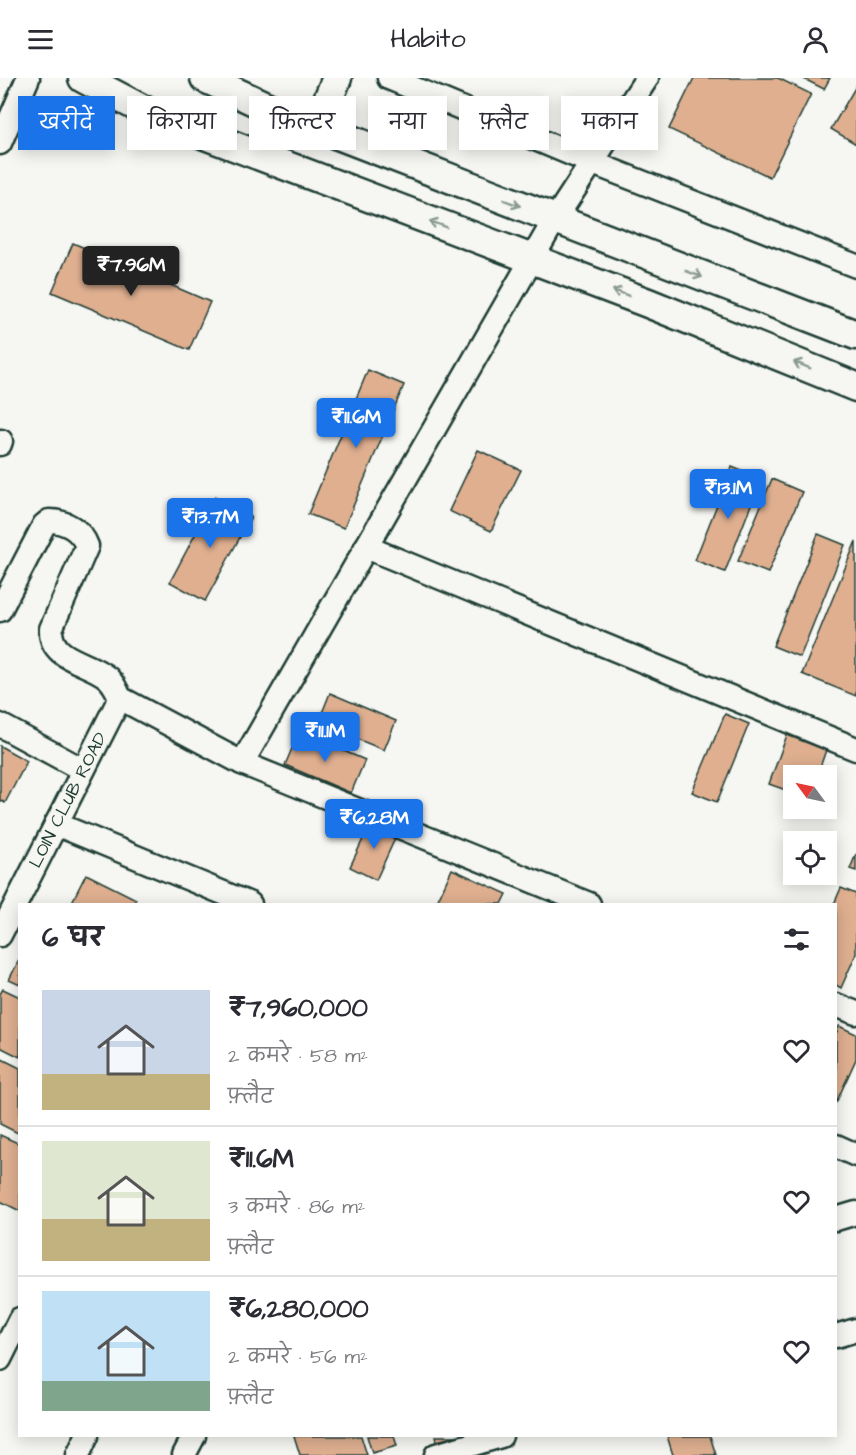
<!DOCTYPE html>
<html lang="hi">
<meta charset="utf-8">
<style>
:root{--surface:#fff;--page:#f2f2f3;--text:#2b2b33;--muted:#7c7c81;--line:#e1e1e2;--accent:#1a73e8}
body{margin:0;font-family:"Architects Daughter","Playpen Sans Deva",sans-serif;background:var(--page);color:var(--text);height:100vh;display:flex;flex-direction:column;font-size:22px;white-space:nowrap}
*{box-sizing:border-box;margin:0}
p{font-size:20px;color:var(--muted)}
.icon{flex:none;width:33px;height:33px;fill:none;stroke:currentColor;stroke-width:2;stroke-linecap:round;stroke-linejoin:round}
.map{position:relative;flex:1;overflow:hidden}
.drawer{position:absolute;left:18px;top:825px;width:819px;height:534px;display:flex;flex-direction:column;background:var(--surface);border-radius:0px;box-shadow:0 3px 15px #0003}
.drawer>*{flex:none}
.banner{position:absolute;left:18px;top:18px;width:820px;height:54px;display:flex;gap:12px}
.needle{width:39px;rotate:303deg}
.fabs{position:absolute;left:783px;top:687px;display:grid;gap:12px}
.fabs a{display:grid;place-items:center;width:54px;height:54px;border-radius:0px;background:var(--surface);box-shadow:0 3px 15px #0003;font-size:30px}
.price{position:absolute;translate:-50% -51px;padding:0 14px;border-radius:6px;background:var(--accent);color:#fff;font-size:20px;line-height:39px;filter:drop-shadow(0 2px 3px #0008)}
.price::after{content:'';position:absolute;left:50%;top:36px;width:18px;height:14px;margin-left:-9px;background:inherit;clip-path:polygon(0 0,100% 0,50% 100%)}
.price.active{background:#222;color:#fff}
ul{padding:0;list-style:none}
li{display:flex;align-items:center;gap:18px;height:150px;padding:0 24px}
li+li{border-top:2px solid var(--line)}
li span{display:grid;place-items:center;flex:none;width:168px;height:120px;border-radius:0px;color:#555}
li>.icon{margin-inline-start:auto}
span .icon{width:72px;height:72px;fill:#fffc;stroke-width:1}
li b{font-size:26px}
h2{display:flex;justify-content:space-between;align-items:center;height:72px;padding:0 24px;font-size:26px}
.chip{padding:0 21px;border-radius:0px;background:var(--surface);box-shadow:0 3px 15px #0003;font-size:21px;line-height:54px}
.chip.active{background:var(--accent);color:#fff}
header{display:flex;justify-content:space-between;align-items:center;height:78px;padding:0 24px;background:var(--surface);font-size:27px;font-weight:600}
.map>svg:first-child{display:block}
.building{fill:#dfaf90;stroke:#1f3d34;stroke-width:1.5}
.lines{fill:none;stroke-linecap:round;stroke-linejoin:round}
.minor-casing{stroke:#1f3d34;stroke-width:27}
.tertiary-casing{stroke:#1f3d34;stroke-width:33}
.minor{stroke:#f6f6f2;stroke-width:22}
.tertiary{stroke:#f6f6f2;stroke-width:28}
.oneway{stroke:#8a9a93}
.labels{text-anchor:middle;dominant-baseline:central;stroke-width:4.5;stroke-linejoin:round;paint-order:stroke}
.street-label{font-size:18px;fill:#1f3d34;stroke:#f6f6f2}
</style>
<header><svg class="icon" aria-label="menu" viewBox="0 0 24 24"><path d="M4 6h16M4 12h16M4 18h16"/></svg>Habito<svg class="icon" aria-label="person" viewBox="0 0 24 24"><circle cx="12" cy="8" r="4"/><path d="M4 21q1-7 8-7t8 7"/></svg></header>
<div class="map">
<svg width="856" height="1377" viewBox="0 0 856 1377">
<rect width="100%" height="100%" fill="#f6f6f2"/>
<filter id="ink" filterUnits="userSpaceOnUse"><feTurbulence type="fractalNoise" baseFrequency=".0167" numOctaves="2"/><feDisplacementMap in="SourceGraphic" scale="12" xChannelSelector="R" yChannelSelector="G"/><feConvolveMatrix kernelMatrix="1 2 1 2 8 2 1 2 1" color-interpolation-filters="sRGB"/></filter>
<g filter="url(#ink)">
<g class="building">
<path d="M694,0H778L811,16L770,99L669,51Z"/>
<path d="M802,0H830L824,11Z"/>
<path d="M856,8V66L831,51Z"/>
<path d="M73,165L210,224L189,272L52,214Z"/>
<path d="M368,292L404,307L344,450L308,436Z"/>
<path d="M478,372L521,392L491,453L449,433Z"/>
<path d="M732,389L761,401L725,494L695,482Z"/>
<path d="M772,401L802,414L768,495L738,483Z"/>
<path d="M215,419L251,439L205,523L170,504Z"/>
<path d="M818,456L845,467L800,579L773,568Z"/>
<path d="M856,463V618L802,596Z"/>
<path d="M330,615L396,643L384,672L318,645Z"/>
<path d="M725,636L749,646L717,724L692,714Z"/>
<path d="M299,654L365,682L351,715L285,687Z"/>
<path d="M787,657L826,672L817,698H794V715L769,706Z"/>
<path d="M0,668L27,683L5,725L0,722Z"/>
<path d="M372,742L398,754L376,802L350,789Z"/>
<path d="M856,776V793L850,791Z"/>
<path d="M452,791L507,816L502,826H436Z"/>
<path d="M86,796L136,821L133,826H71Z"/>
<path d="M841,810L856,816V876L841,910L836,907V826H834Z"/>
<path d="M20,880V907L9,902Z"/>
<path d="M3,911L20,919V979L0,969V916Z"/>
<path d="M839,948L856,956V981L836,1025V956Z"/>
<path d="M0,980L20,990V1056L0,1046Z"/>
<path d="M0,1057L20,1066V1133L0,1123Z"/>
<path d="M294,1358H361L367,1377H300Z"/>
<path d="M367,1358H394L397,1368L372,1375Z"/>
<path d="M436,1358H457L437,1363Z"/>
<path d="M667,1358H710L716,1377H673Z"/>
</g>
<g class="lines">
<defs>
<g id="minor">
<path d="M389,0L593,85L856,188"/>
<path d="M0,65L28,0"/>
<path d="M0,366L1,363"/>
<path d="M366,469L856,671"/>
<path d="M0,532L44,447L49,443C66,443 81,452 87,468L51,551C50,583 89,583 108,600C114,606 117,612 120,620L242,685L589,826"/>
<path d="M0,647L83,692"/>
<path d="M242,685L555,141L647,0"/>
<path d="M56,746L250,826"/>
<path d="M0,857L120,620"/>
<path d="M836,927L856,935"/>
<path d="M836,1068L856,1077"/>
<path d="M836,1141L856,1135"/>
<path d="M836,1258L856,1252"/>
<path d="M0,1281L20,1241"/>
<path d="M78,1377L87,1358"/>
<path d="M184,1377L194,1358"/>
<path d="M436,1377L501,1358"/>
</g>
<g id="tertiary">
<path d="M83,0L155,38L648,225L856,309"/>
<path d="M205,0L276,33L856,257"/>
<path d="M317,48L337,0"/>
</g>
</defs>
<use href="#minor" class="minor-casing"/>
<use href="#tertiary" class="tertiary-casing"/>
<use href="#minor" class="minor"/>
<use href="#tertiary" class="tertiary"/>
</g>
<defs><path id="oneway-shaft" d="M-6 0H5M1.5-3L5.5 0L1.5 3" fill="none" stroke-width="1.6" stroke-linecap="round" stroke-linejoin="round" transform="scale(1.5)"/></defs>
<g class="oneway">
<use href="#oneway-shaft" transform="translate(512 125) rotate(21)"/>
<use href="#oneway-shaft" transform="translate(438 146) rotate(-159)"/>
<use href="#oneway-shaft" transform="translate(694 196) rotate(21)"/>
<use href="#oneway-shaft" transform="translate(621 215) rotate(-159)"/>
<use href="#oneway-shaft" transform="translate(802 287) rotate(-158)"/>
</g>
</g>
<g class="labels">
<g class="street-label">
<text transform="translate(68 722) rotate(-63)">LOIN CLUB ROAD</text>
</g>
</g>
</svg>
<div class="fabs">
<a><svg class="needle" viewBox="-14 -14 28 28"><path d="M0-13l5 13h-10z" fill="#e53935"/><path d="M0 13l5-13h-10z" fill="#7c7c81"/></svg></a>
<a><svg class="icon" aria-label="locate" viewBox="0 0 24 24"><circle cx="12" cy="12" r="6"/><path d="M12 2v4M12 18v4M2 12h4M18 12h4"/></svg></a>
</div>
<b class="price active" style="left:131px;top:219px">₹7.96M</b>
<b class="price" style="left:356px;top:371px">₹11.6M</b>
<b class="price" style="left:728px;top:442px">₹13.1M</b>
<b class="price" style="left:210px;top:471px">₹13.7M</b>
<b class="price" style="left:325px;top:685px">₹11.1M</b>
<b class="price" style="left:374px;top:772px">₹6.28M</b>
<div class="banner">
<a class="chip active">खरीदें</a>
<a class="chip">किराया</a>
<a class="chip">फ़िल्टर</a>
<a class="chip">नया</a>
<a class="chip">फ़्लैट</a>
<a class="chip">मकान</a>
</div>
<section class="drawer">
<h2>6 घर<svg class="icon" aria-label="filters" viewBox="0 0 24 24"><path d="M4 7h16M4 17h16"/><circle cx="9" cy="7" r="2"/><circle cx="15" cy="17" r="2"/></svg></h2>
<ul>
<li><span style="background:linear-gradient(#c9d6e8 70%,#c2b280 0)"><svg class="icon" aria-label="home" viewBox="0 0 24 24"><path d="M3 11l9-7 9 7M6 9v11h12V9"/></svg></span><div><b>₹7,960,000</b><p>2 कमरे · 58 m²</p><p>फ़्लैट</p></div><svg class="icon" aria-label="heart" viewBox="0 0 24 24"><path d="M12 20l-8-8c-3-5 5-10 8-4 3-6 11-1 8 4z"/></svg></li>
<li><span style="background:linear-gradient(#dfe7d0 65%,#c2b280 0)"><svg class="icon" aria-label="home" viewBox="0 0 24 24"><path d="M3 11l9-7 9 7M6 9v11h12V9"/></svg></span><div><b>₹11.6M</b><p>3 कमरे · 86 m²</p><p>फ़्लैट</p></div><svg class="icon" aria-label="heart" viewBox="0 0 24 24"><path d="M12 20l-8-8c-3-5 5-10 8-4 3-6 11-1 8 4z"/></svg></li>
<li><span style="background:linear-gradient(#bfe0f5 75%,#7fa58c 0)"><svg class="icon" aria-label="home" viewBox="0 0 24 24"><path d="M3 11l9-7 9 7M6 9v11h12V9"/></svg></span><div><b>₹6,280,000</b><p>2 कमरे · 56 m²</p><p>फ़्लैट</p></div><svg class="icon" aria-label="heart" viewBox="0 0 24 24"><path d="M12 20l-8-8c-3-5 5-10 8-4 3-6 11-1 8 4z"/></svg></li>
</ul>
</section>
</div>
